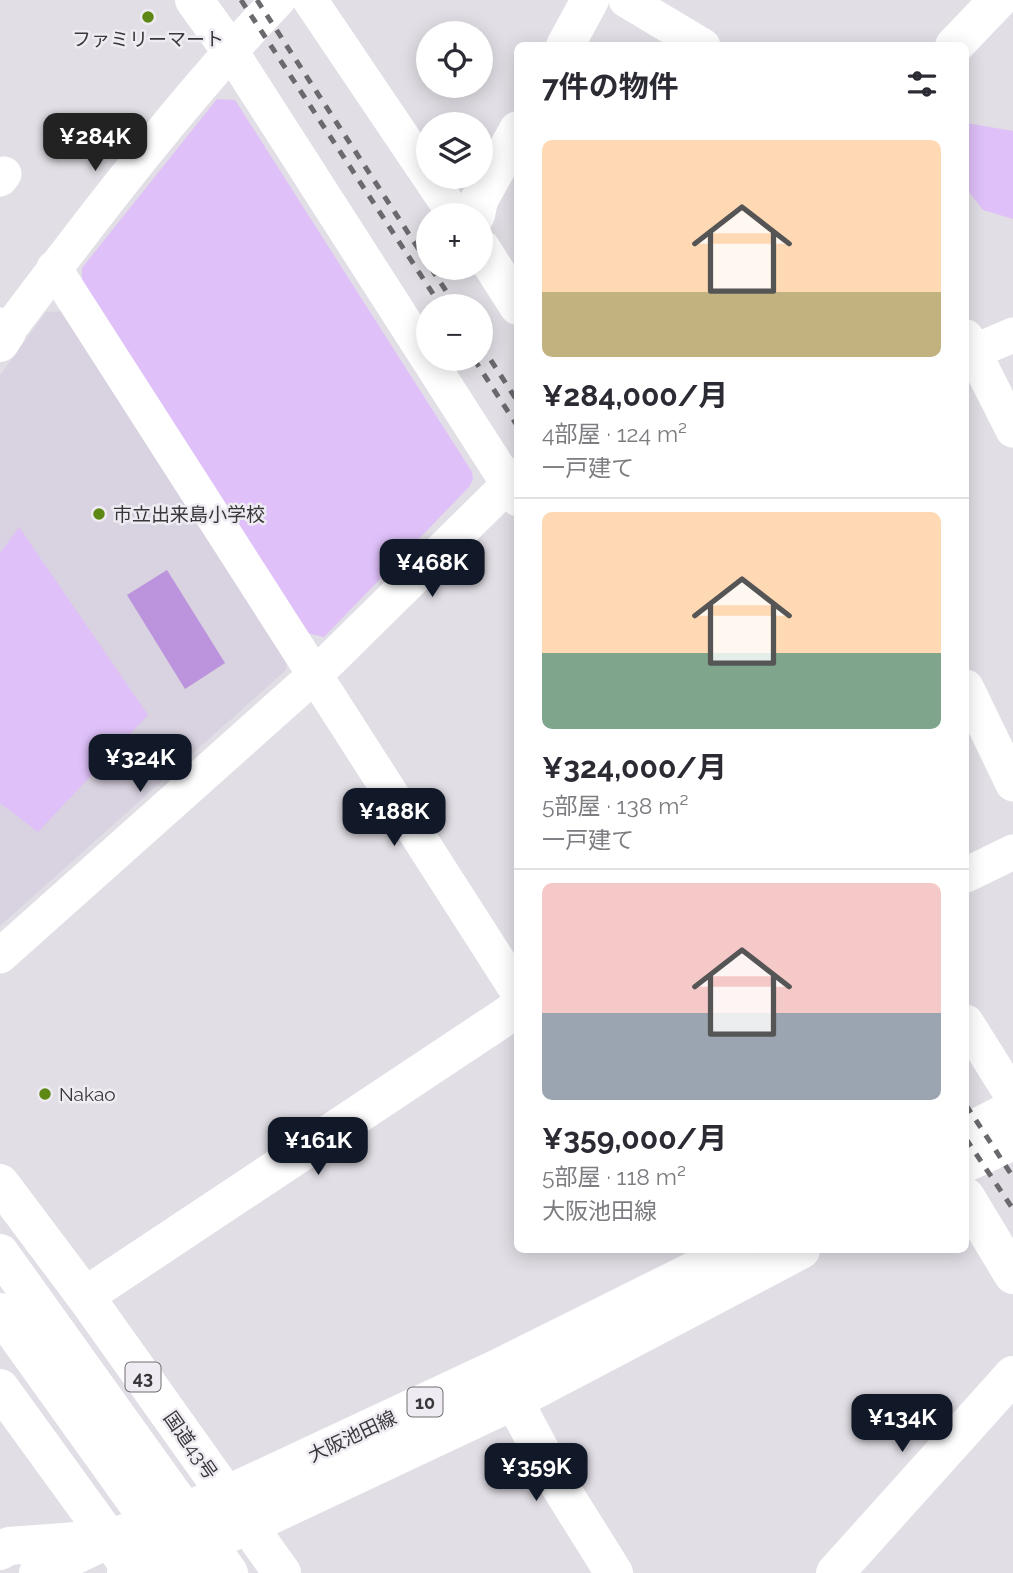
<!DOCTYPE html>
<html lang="ja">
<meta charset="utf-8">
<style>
:root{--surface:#fff;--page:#f7f7f7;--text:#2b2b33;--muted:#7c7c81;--line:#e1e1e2;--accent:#111827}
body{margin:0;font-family:Raleway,"Noto Sans JP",sans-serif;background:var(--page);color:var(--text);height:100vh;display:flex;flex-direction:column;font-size:26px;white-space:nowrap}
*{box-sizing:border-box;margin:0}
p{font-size:23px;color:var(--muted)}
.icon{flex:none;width:38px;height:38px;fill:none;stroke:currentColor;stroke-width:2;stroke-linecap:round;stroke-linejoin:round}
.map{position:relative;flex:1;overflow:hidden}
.side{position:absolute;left:514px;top:42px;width:455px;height:1211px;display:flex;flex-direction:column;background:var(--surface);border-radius:10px;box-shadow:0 4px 18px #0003}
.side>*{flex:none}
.tools{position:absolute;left:416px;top:21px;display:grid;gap:14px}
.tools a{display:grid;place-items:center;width:77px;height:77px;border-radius:50%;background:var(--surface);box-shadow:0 4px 18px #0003;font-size:35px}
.price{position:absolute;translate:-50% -60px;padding:0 16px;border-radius:14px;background:var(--accent);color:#fff;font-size:23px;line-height:46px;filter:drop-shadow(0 2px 4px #0008)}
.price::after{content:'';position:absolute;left:50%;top:42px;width:21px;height:16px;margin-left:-10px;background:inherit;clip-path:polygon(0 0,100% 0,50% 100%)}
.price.active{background:#222;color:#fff}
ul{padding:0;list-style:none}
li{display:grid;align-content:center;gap:14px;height:371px;padding:0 28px}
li+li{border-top:2px solid var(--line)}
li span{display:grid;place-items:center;height:217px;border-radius:10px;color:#555}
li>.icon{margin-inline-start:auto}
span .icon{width:126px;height:126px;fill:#fffc;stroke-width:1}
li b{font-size:30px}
h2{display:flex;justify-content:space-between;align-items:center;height:84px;padding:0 28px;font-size:30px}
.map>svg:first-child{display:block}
.built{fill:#d9d2e0}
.green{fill:#dfc0f9}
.water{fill:#bc93dd}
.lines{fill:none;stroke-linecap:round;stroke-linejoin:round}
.street{stroke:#fff;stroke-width:35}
.secondary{stroke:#fff;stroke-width:38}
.primary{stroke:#fff;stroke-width:38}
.highway{stroke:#fff;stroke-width:38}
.rail{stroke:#6b696d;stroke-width:5;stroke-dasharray:9 9;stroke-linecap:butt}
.poi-dot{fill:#5d8815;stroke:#efebf2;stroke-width:2.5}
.labels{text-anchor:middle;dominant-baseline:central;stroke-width:5;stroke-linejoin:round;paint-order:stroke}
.shield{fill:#efebf2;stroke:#706d71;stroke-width:2}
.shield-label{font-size:18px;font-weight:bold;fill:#39373a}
.poi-label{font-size:19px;fill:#39373a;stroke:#efebf2;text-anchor:start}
.street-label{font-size:19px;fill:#39373a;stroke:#efebf2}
</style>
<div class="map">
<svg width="1013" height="1573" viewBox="0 0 1013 1573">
<rect width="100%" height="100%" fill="#e1dee5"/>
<path class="built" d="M68,311L288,653L286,670L0,926V375L46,312Z"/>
<g class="green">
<path d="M217,99L235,100L472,472L473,479L469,487L324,637L307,633L82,283V268Z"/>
<path d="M966,123L1013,131V219L983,210L966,188Z"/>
<path d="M19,527L148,715L38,832L0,803V553Z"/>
</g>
<path class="water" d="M167,570L225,663L185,689L127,595Z"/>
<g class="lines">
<g class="street">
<path d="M310,0L455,215"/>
<path d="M626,0L703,46"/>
<path d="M230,50L518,499"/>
<path d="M0,179L4,174"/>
<path d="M54,268L518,992"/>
<path d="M0,325L7,332C93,218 180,103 278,0"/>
<path d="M966,337L1013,430"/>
<path d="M966,355L1013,335"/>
<path d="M966,687L1013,784"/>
<path d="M966,875L1013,852"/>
<path d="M0,956L316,674L518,475"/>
<path d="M966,1022L1013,1097"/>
</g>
<g class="secondary">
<path d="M194,0L230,50"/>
<path d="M565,46L590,0"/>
<path d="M954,46L998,0"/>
<path d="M476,215L479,200L518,130"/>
<path d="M481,248L518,306"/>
<path d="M0,343L7,332"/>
<path d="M966,1197L1013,1275"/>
<path d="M85,1296L518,1008"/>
<path d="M514,1401L559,1485L614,1573"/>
<path d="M835,1573L1013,1375"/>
</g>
<g class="primary">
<path d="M966,1133L1013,1109"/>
<path d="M966,1163L1013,1141"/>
<path d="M0,1551L9,1546L90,1540"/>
<path d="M38,1573L109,1539L226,1495L498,1368L735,1250"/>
<path d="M126,1573L248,1526L514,1401L801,1250"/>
</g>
<g class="highway">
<path d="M0,1183L85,1296L282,1573"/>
<path d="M0,1253L229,1573"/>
<path d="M0,1312L187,1573"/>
<path d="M0,1388L134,1573"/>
</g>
<g class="rail">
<path d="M241,0L441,306"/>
<path d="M257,0L429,265"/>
<path d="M431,268L456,306"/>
<path d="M481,345L518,402"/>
<path d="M474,359L518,427"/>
<path d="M966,1105L1013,1177"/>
<path d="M966,1139L1013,1209"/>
</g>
</g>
<g class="poi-dot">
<circle cx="148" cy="17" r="7"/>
<circle cx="99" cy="514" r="7"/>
<circle cx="45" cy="1094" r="7"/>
</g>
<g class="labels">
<g class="shield">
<rect x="125.5" y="1362.5" width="35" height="29" rx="5"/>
<rect x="407.5" y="1387.5" width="35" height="29" rx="5"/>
</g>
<g class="shield-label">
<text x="143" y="1377">43</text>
<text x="425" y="1402">10</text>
</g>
<g class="poi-label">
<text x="148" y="39" text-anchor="middle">ファミリーマート</text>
<text x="113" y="514">市立出来島小学校</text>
<text x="59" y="1094">Nakao</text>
</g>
<g class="street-label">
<text transform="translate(352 1436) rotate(-25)">大阪池田線</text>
<text transform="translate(191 1445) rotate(55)">国道43号</text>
</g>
</g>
</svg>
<div class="tools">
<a><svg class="icon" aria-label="locate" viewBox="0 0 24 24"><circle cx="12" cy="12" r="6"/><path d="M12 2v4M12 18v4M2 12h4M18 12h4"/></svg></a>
<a><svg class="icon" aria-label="layers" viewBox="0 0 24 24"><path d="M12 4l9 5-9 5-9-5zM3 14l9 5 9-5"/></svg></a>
<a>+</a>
<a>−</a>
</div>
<b class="price active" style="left:95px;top:173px">¥284K</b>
<b class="price" style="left:432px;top:599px">¥468K</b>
<b class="price" style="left:140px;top:794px">¥324K</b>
<b class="price" style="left:394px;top:848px">¥188K</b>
<b class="price" style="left:318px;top:1177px">¥161K</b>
<b class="price" style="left:902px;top:1454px">¥134K</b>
<b class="price" style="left:536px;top:1503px">¥359K</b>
<section class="side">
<h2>7件の物件<svg class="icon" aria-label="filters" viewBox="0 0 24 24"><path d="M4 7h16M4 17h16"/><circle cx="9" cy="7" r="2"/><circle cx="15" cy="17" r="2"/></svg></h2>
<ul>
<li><span style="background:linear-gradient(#ffd9b3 70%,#c2b280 0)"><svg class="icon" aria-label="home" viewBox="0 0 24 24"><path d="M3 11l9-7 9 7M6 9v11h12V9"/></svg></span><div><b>¥284,000/月</b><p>4部屋 · 124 m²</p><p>一戸建て</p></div></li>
<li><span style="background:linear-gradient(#ffd9b3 65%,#7fa58c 0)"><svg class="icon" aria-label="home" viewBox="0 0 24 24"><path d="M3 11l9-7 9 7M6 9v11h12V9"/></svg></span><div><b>¥324,000/月</b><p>5部屋 · 138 m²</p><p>一戸建て</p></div></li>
<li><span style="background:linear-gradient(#f6c9c9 60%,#9aa5b1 0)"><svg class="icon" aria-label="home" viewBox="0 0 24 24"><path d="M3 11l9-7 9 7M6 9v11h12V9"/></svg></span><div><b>¥359,000/月</b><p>5部屋 · 118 m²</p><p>大阪池田線</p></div></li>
</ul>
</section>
</div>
